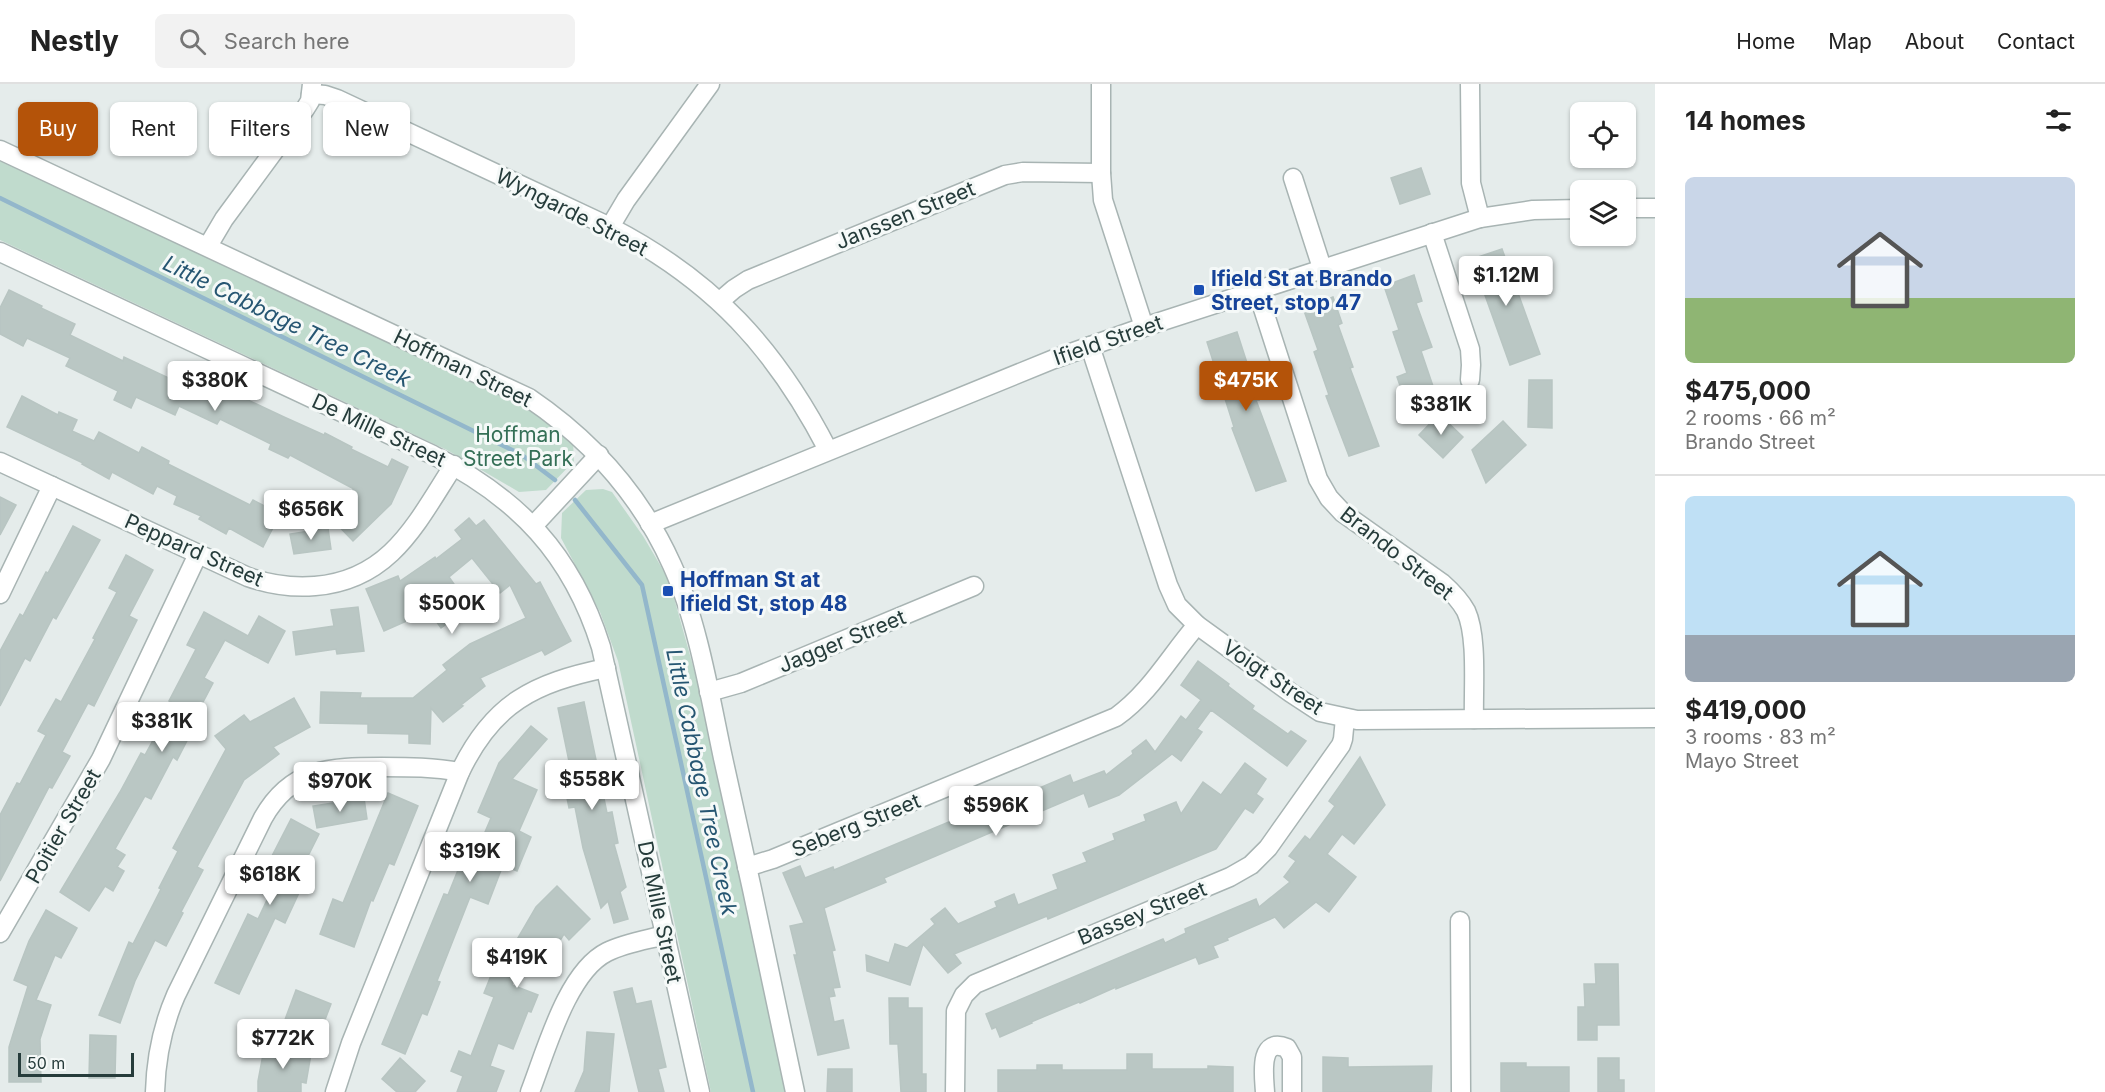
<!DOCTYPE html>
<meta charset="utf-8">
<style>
:root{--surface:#fff;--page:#f2f2f2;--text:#222;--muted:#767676;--line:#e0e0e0;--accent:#b45309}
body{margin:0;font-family:Inter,sans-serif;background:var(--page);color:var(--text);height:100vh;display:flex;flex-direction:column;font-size:22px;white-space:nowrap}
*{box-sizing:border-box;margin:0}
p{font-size:20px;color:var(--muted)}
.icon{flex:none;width:33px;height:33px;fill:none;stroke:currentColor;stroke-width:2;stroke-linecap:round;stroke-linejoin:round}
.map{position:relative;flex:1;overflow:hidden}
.panel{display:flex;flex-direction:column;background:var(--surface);width:450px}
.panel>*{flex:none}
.top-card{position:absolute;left:18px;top:18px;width:570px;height:54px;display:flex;gap:12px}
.fabs{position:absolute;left:1570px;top:18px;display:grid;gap:12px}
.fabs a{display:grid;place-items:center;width:66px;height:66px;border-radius:9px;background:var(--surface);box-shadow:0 2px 4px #0004;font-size:30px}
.scale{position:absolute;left:18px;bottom:15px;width:116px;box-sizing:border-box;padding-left:6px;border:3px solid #263c3b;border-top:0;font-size:16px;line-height:21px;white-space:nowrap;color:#263c3b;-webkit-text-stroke:4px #f5f9f8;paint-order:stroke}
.price{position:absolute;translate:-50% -51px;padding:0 14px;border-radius:6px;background:#fff;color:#222;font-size:20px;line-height:39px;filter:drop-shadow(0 2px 3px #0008)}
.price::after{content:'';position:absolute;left:50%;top:36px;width:18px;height:14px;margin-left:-9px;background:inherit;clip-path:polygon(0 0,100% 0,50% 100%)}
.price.current{background:var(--accent);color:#fff}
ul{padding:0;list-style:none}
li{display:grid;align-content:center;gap:12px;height:318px;padding:0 30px}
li+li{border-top:2px solid var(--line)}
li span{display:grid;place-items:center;height:186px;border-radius:9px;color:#555}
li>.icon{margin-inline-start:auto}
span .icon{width:108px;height:108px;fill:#fffc;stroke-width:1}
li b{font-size:26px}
h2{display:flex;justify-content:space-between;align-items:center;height:72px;padding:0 30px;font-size:26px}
.tag{padding:0 21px;border-radius:9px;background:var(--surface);box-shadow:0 2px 4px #0004;font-size:21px;line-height:54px}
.tag.current{background:var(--accent);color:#fff}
header{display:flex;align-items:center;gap:36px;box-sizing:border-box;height:84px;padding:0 30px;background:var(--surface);border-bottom:2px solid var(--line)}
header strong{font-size:28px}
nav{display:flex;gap:33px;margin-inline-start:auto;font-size:21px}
.search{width:420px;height:54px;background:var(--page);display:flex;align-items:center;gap:15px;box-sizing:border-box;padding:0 21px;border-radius:9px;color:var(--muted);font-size:22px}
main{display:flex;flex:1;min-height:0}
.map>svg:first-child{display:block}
.green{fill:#c0dbcd}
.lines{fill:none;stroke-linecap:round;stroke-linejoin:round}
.stream{stroke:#93b7cb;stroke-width:4.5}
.building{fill:#bac7c4;stroke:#b8c5c2;stroke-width:1.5}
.minor-casing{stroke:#a8b4b3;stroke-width:21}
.minor{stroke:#fff;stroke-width:18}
.transit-dot{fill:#1a4fb4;stroke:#f5f9f8;stroke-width:2}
.labels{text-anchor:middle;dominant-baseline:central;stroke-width:6;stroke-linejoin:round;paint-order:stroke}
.street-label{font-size:21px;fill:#263c3b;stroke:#f5f9f8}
.transit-label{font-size:21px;font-weight:bold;fill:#164399;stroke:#f5f9f8;text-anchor:start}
.park-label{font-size:21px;fill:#346f56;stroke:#f5f9f8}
.water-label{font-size:22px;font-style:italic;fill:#265672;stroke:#f5f9f8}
</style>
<header>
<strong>Nestly</strong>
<div class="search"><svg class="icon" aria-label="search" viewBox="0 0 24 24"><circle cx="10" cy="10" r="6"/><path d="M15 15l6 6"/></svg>Search here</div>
<nav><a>Home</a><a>Map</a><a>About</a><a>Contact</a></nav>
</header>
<main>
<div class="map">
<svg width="1655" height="1008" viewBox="0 0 1655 1008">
<rect width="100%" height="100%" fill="#e5eceb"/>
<g class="green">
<path d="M0,77L542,329L573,357L574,377L546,406L519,408L447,366L0,156Z"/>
<path d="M603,405L612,408L643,452L669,496L700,607L785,1008H711L618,577L600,528L561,454L562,429L586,406Z"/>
</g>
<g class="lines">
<g class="stream">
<path d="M0,114L522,371L555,396"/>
<path d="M575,416L642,501L753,1008"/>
</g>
</g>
<g class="building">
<path d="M1421,84L1430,110L1400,120L1391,94Z"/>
<path d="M1502,165L1540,270L1510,281L1472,175Z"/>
<path d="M1414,191L1422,217L1416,219L1432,263L1421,267L1435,308L1406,319L1397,293L1407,289L1393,248L1399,246L1384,202Z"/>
<path d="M9,206L42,222L41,224L75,240L70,251L123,277L124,273L177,298L180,291L215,307L218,302L284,333L324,351L325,349L352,363L351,365L388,383L392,375L408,383L391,420L353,457L327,430L354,405L290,371L288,374L269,365L271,360L220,335L217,340L179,322L175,331L136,313L131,324L114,316L118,307L66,282L70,274L27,254L23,262L0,250V224Z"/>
<path d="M1333,213L1342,239L1338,241L1353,283L1350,284L1379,362L1349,372L1326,312L1329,311L1314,268L1318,266L1303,224Z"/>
<path d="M1237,248L1259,316H1256L1286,397L1256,407L1232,344L1234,343L1207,258Z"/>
<path d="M1529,296H1552V344L1528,343Z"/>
<path d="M22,312L58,331L59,328L77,336L72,347L94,357L99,348L139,369L142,363L169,377L168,380L250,421L253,416L280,430L263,463L229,444L226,450L199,435L201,432L174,420L177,412L157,402L153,410L112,388L109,395L82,380L83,379L7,343Z"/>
<path d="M1439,330L1463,353L1443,374L1419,351Z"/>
<path d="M1503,337L1526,361L1486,399L1472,366Z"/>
<path d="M0,413L16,421L0,451Z"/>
<path d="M469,434L476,442L484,436L536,500L540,498L571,557L545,571L542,566L480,594L485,602L461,621L463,622L443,638L431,624L430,660L409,659V650L368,649V640L320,639L321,608L361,609L360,614H413L447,586L443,581L470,560L526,534L510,501L500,509L472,474L449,493L470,523L441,544L429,527L384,547L366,505L398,492L400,497L435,473L436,475L462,455L455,446Z"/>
<path d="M73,442L100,456L56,535L53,533L30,577L25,574L0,622V567L20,530L23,532L46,488L48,489Z"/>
<path d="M328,444L331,465L294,470L290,450Z"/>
<path d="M126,471L153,486L129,532L137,536L94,622L88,619L62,668L70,672L52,704L49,703L0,797V731L17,699L20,700L46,651L38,647L56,615L61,618L95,555L93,554L117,508L109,504Z"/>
<path d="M358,523L364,567L337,570L336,565L296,571L293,548L334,542L331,526Z"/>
<path d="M204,528L248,552L259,532L285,547L268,579L225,556L204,594L213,599L191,641L194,643L177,676L173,673L151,715L145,712L115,765L125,771L117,783L124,787L113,807L105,802L89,827L60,808L120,708L141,669L145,671L173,619L169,617L196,565L187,561Z"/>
<path d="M1198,577L1229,600L1228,602L1254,622L1252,625L1288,650L1291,647L1306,657L1287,682L1211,626L1197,645L1202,648L1181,677L1172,670L1119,711L1089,723L1084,709L884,794L886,798L824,824L835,866L832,867L840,903L833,904L835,912L829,913L834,938L843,936L849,964L818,971L794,871H797L790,842L804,839L783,789L800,782L805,794L833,783L834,786L1028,705L1030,708L1070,691L1073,699L1104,687L1106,691L1133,670L1132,667L1146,656L1155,668L1181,632L1186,636L1201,616L1181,601Z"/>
<path d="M294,614L310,643L273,663L279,670L244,696L197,783L203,786L181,828L183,829L166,862L155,856L135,897L120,939L99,931L129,858L133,860L161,805L159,804L178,767L173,764L226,665L215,652L244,631L250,638Z"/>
<path d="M584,618L607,729L612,728L618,759L614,760L626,803L620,808L628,835L614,839L608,817L601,824L583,764L575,723L569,724L563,694L572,692L558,624Z"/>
<path d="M531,642L547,655L512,695L537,706L519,747L531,753L517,787L503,781L488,820L470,813L437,897L440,898L427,931L422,929L405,970L382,960L444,810L448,811L466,766L462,764L468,749L482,755L491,734L478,728L499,679Z"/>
<path d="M1360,673L1385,721L1354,760L1342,750L1327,770L1356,793L1329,828L1316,818L1284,844L1275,833L1227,854L1228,856L1213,862L1218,873L1199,880L1196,873L1116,905V903L1080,919L1079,918L1031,938L1032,939L1000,953L996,943L992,945L986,930L1163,855L1165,859L1186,849L1185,845L1256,815L1259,823L1290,798L1284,793L1296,777L1289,772L1305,752L1310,756L1335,722L1329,717Z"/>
<path d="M1245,679L1266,695L1256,710L1263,715L1253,729L1245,724L1216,765L1048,835L1047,832L954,870L961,879L948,889L923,860L910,901L867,887L866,871L889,879L895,860L907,864L935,840L931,835L945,824L958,840L997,823L995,818L1014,810L1018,821L1058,805L1053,791L1087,778L1083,769L1115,756L1113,750L1146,737L1144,731L1176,718L1181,730L1203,698L1221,711Z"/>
<path d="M388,709L418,722L394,781L389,779L373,817L371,816L354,863L320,850L333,815L343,819Z"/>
<path d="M364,714L367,735L317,744L313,722Z"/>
<path d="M291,735L319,750L296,796L303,800L285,839L275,834L239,910L215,899L248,830L258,835L284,780L271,774Z"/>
<path d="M557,802L590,835L569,856L564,850L541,887L522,875L512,901L538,911L531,928L528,927L513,965L498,959L490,982L504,987L496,1008H457L463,992L451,987L459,967L471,972L494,913L484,909L498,874L505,876L536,823Z"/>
<path d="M46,826L77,844L61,874L55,871L36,916L51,921L40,955L41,998H9V963L28,902L14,896L29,857Z"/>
<path d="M1595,880H1618L1619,941H1597V956H1578V923H1585L1584,900H1596Z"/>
<path d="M632,904L636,920L651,917L666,983L658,985L664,1008H639L614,908Z"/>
<path d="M296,906L331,920L318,954L283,941Z"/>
<path d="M889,914H908V924H922V990H926V1008H901L898,960H890Z"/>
<path d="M587,948L614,950L609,1008H575L584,987Z"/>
<path d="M90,951L116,952L115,994H89Z"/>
<path d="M265,960L311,970L306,999L301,998V1008H258V997Z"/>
<path d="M1127,970H1152V985H1208V982L1233,983V1008H998V986H1037V981H1062V986H1127Z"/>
<path d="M1323,973L1348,974V983L1432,982L1431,1008H1323Z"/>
<path d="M400,974L425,997L415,1008H397L382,995Z"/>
<path d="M1598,974H1619V996H1624V1008H1598Z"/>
<path d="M1501,979H1526V983H1569V1008H1501Z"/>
<path d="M828,985H852V1008H827Z"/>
</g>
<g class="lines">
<defs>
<g id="minor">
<path d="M1101,0V89L1103,116L1144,243"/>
<path d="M1470,0L1471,99L1480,134"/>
<path d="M311,10L325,11L337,15L610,143C713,196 776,265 828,366"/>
<path d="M0,66L529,314C591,356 641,412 672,481C698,538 710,613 723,674C748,785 772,897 795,1008"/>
<path d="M1293,94L1322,184"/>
<path d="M1626,124H1655"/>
<path d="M610,143L626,116L710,0"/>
<path d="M1432,149L1470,265L1471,281L1470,296"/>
<path d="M208,162L224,135L305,25L310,17L312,0"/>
<path d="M0,168L433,371C518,414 572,470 601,563L700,1008"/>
<path d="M1257,206L1318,395L1329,414L1343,429L1442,499C1451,507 1460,516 1466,527C1478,553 1473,606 1474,635"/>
<path d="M720,217L734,205L748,196L1005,91L1023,88L1101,89"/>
<path d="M1090,262L1168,501L1177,521L1197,541L1291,609L1320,628L1357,636L1655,634"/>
<path d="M0,378L248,493C271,501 291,504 315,502C391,496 417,438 454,381"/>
<path d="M650,440L1054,275L1144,243L1480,134L1533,126L1581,125"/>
<path d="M533,442L599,371"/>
<path d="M0,510L52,402"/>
<path d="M709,608L741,599L974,502"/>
<path d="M747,783L773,775L1116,633C1150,609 1170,572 1197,541"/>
<path d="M1460,837L1461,1008"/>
<path d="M0,849L101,675L198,470"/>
<path d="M155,1008C156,973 162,943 176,911L263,734C291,684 330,683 382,683C409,683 434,683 460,688"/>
<path d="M335,1008L351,959L460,688C493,619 534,599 606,584"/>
<path d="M530,1008C546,967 567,888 607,868C625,859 646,856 665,851"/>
<path d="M955,1008L956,927L964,911L975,900L1230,793L1251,781L1268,764L1341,661L1343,655L1345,634"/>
<path d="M1265,1008C1264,992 1258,952 1287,964L1292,973V1008"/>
</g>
</defs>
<use href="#minor" class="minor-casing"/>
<use href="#minor" class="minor"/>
</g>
<g class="transit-dot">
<rect x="1193" y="200" width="12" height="12" rx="3"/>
<rect x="662" y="501" width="12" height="12" rx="3"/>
</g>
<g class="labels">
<g class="street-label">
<text transform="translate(572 128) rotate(27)">Wyngarde Street</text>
<text transform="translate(905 131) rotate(-22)">Janssen Street</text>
<text transform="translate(1108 256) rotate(-19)">Ifield Street</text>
<text transform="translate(463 284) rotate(26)">Hoffman Street</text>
<text transform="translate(379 346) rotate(25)">De Mille Street</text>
<text transform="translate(194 466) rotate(24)">Peppard Street</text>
<text transform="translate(1397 469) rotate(38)">Brando Street</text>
<text transform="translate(842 557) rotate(-22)">Jagger Street</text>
<text transform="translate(1273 593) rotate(34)">Voigt Street</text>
<text transform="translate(856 741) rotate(-22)">Seberg Street</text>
<text transform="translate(63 742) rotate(-60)">Poitier Street</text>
<text transform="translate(660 828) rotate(78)">De Mille Street</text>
<text transform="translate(1142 829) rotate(-22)">Bassey Street</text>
</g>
<g class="transit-label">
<text x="1211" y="194">Ifield St at Brando<tspan x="1211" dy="24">Street, stop 47</tspan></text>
<text x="680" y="495">Hoffman St at<tspan x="680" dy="24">Ifield St, stop 48</tspan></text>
</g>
<g class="park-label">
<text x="518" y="350">Hoffman<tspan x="518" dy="24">Street Park</tspan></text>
</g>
<g class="water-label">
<text transform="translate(287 237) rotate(26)">Little Cabbage Tree Creek</text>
<text transform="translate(702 698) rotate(78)">Little Cabbage Tree Creek</text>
</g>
</g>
</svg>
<div class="fabs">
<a><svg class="icon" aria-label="locate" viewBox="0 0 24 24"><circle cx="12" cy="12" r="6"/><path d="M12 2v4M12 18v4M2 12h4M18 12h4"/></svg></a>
<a><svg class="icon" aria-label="layers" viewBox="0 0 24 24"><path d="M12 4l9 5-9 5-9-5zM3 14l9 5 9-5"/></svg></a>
</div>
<div class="scale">50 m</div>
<b class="price" style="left:1506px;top:223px">$1.12M</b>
<b class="price" style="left:215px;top:328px">$380K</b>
<b class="price current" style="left:1246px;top:328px">$475K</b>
<b class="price" style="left:1441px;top:352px">$381K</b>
<b class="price" style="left:311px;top:457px">$656K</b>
<b class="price" style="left:452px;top:551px">$500K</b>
<b class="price" style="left:162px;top:669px">$381K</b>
<b class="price" style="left:592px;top:727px">$558K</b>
<b class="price" style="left:340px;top:729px">$970K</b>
<b class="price" style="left:996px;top:753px">$596K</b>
<b class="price" style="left:470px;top:799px">$319K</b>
<b class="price" style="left:270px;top:822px">$618K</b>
<b class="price" style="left:517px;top:905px">$419K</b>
<b class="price" style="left:283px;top:986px">$772K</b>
<div class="top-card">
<a class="tag current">Buy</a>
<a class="tag">Rent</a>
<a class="tag">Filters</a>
<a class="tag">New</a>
</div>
</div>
<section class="panel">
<h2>14 homes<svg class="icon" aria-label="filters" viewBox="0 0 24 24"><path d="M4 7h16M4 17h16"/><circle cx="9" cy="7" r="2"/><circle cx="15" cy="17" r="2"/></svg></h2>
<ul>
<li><span style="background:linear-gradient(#c9d6e8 65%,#8fb573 0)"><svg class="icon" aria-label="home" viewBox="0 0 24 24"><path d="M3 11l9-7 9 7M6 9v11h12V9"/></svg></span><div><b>$475,000</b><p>2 rooms · 66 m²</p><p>Brando Street</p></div></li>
<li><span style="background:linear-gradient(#bfe0f5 75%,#9aa5b1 0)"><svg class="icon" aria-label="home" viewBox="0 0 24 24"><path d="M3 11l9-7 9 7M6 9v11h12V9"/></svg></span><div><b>$419,000</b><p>3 rooms · 83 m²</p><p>Mayo Street</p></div></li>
</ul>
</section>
</main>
